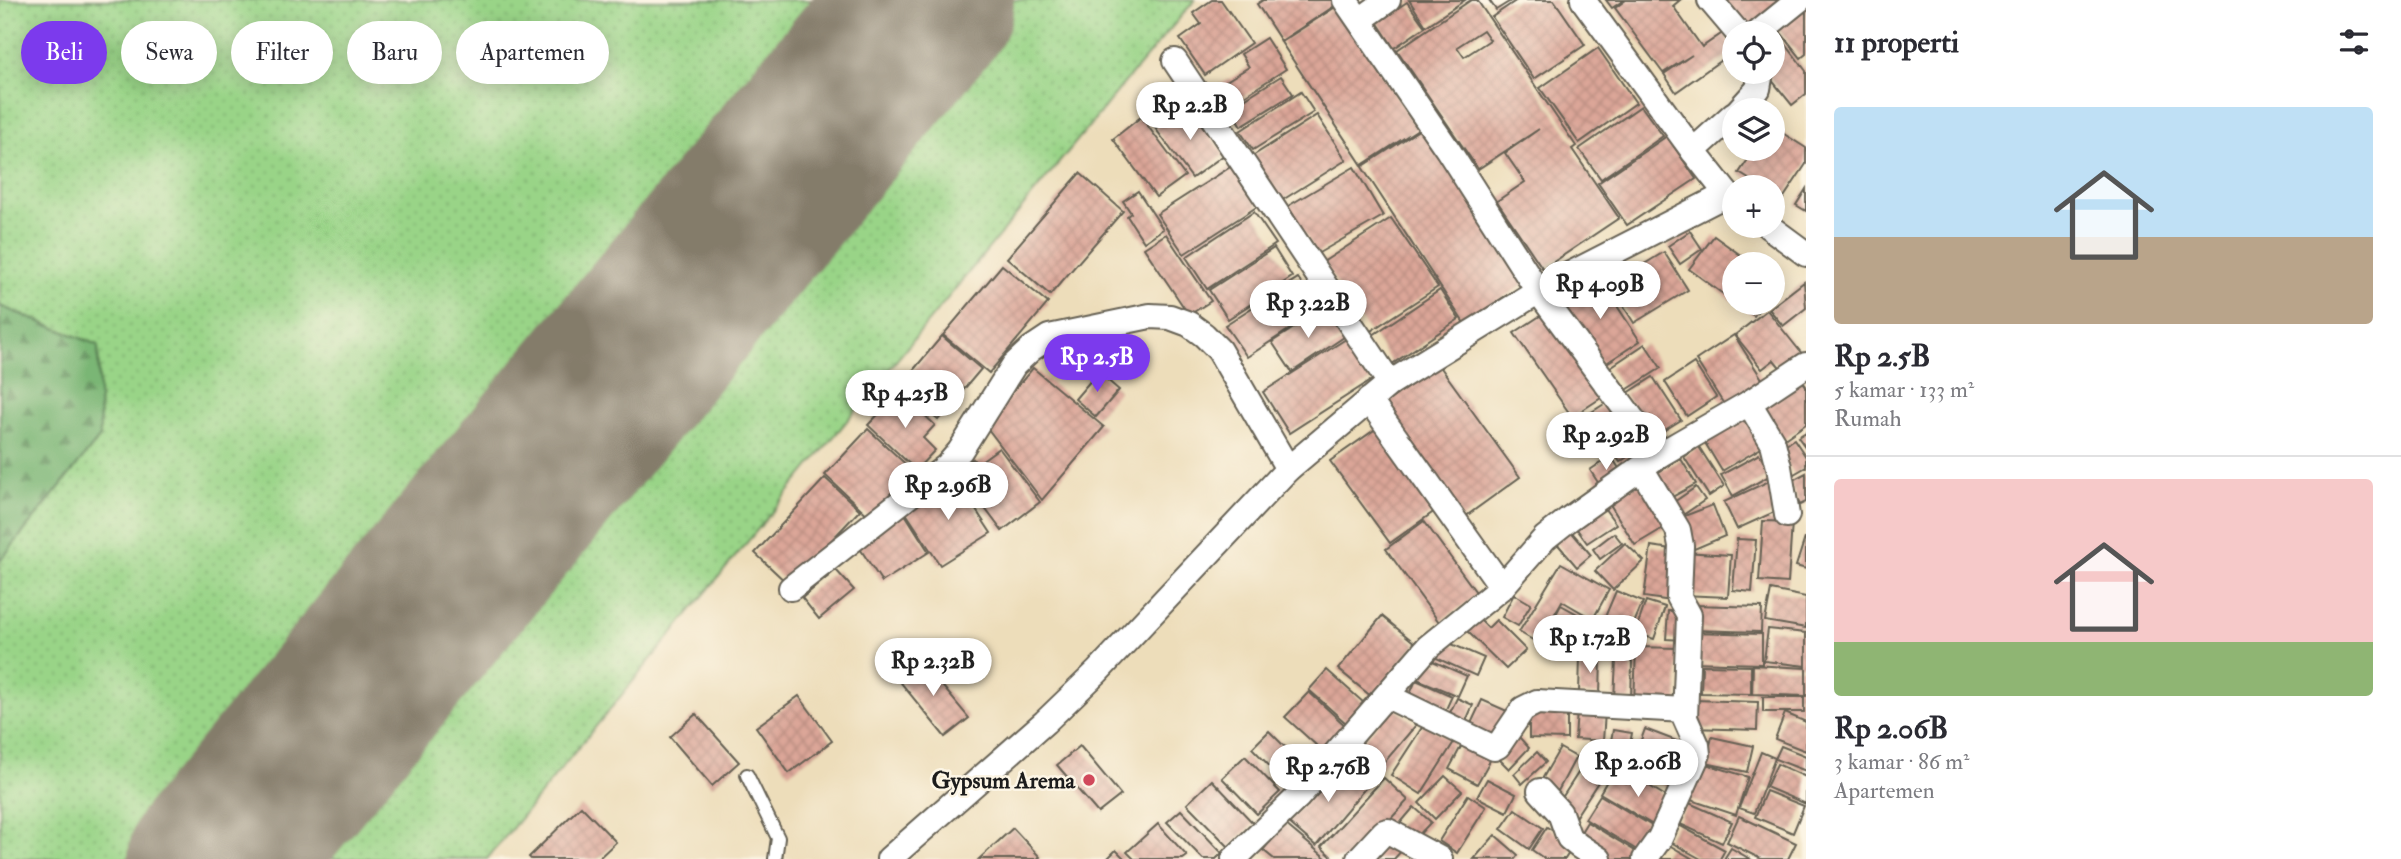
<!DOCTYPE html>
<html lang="id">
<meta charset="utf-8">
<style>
:root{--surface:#fff;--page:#f7f7f7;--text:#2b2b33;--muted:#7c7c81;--line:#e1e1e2;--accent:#7c3aed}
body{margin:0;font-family:"IM FELL Double Pica",serif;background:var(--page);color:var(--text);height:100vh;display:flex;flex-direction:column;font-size:26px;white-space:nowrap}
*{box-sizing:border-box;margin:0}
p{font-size:23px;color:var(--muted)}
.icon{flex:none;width:38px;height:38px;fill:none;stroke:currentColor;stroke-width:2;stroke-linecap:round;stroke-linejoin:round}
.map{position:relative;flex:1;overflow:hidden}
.sheet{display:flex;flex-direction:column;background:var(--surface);width:595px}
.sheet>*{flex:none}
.hud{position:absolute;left:21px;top:21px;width:665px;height:63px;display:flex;gap:14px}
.buttons{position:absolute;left:1722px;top:21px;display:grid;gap:14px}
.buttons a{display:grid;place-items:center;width:63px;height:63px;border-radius:50%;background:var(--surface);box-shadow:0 4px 18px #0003;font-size:35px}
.price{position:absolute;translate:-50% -60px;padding:0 16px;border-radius:24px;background:#fff;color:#222;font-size:23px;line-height:46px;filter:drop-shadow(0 2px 4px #0008)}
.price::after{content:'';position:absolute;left:50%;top:42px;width:21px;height:16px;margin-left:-10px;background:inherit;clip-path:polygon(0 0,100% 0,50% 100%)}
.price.active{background:var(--accent);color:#fff}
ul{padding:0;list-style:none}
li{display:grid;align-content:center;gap:14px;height:371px;padding:0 28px}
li+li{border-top:2px solid var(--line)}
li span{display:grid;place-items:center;height:217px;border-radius:7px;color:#555}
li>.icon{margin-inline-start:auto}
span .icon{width:126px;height:126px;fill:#fffc;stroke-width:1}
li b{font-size:30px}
h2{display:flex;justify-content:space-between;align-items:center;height:84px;padding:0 28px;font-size:30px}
.chip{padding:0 24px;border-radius:32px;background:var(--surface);box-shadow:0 4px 18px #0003;font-size:24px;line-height:63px}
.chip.active{background:var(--accent);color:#fff}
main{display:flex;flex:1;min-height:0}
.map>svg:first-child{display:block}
.grass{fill:url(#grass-dots);stroke:#5a7852;stroke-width:2}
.forest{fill:url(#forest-firs);stroke:#4b6948;stroke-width:2}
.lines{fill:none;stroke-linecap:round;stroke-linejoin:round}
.runway{stroke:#847c6b;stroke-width:178}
.building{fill:url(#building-cross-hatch);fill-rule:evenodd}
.lane-casing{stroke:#656053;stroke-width:16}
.street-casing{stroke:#656053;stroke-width:28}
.lane{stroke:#fff;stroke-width:12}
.street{stroke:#fff;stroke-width:24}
.poi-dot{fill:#d1495b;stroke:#fcf5e5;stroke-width:2.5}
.labels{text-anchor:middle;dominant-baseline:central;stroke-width:5;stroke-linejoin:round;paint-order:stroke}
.poi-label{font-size:23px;font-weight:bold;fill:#1c1c1c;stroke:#fcf5e5;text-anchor:end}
</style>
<main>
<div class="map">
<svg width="1806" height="859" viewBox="0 0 1806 859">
<defs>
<pattern id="grass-dots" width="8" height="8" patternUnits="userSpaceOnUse" patternTransform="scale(1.75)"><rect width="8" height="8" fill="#99d487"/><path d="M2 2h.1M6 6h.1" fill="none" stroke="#83b574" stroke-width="1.8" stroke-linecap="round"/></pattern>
<pattern id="forest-firs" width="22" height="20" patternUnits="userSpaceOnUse" patternTransform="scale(1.75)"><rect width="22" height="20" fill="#7ab674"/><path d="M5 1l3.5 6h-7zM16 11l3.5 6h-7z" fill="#63935e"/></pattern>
<pattern id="building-cross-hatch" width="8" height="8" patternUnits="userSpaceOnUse" patternTransform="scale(1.75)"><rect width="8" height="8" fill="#dba698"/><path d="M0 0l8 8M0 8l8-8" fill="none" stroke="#bb8e82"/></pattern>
</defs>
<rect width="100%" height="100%" fill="#fcf5e5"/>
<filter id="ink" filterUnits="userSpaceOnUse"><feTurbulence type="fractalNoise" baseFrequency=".0143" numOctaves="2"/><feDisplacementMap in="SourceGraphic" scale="14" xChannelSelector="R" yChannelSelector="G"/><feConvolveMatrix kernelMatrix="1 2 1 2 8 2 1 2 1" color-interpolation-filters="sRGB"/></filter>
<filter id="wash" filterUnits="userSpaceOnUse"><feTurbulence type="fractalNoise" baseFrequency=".00686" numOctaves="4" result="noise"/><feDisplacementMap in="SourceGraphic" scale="28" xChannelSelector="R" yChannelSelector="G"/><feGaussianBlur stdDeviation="1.57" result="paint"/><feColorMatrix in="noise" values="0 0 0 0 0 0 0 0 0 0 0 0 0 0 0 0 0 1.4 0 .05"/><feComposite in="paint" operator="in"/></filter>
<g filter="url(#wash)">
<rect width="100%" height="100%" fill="#edddba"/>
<g class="grass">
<path d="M0,0H865L156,859H0V561L100,437L98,345L0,306Z"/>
<path d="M986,0H1195L1126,81L487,859H277Z"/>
</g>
<path class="forest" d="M0,306L98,345L100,437L0,561Z"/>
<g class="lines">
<path class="runway" d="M217,859L925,0"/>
</g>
<g id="blocks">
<g class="building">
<path d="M1212,0H1221L1251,43L1205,75L1180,39L1201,24L1193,13Z"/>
<path d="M1263,0H1333L1336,5L1281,41L1257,4Z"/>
<path d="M1409,0H1465L1426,26Z"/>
<path d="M1471,0H1477L1576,146L1572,149L1619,218L1543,269L1497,201L1525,182L1505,153L1539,129L1478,169L1397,50ZM1483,30L1490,40L1464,57L1457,47Z"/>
<path d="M1489,0H1512L1496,10Z"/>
<path d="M1517,0H1554L1585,45L1534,79L1492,17Z"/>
<path d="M1606,0H1624L1612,8Z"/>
<path d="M1626,0H1680L1673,6L1702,47L1724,32L1734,51L1676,92L1664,74L1692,55L1663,73L1615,8Z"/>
<path d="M1714,0H1789L1745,33Z"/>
<path d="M1806,1V54L1801,58L1775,25Z"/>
<path d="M1407,2L1425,27L1394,48L1377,22Z"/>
<path d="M1337,6L1418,129L1362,165L1281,42Z"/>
<path d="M1266,38L1286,69L1218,113L1205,94L1249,67L1241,54Z"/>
<path d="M1784,42L1806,71V94L1792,105L1766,73L1773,72V51Z"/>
<path d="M1598,48L1636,103L1579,143L1540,88Z"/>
<path d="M1281,76L1293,94L1241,126L1230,108Z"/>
<path d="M1301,92L1314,112L1253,150L1240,131Z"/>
<path d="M1187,105L1224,155L1192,178L1155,128Z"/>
<path d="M1641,106L1663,136L1601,179L1579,149Z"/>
<path d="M1317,115L1346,160L1281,201L1251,157Z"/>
<path d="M1141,117L1185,176L1156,197L1113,139Z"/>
<path d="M1773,127L1806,148V164L1782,200L1773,194V187H1762L1739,173L1755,149H1773Z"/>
<path d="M1422,128L1524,284L1464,323L1362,167Z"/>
<path d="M1667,136L1696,179L1627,225L1598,183Z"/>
<path d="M1232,166L1258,206L1184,254L1157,214Z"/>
<path d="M1354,167L1383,216L1317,254L1288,206Z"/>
<path d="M1080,173L1123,211L1050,295L1007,258Z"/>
<path d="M1806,189V211L1796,205Z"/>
<path d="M1138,191L1163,229L1144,242L1127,216L1131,213L1123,201Z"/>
<path d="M1254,212L1276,244L1207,289L1186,257Z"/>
<path d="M1391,218L1438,287L1369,332L1323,262Z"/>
<path d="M1690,231L1702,249L1680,264L1668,246Z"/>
<path d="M1166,234L1211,301L1189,315L1144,248Z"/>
<path d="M1714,236L1753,264H1734V302L1689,269Z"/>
<path d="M1274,248L1292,277L1228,319L1209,290Z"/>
<path d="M1664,252L1688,290L1634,323L1610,285Z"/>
<path d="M1002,265L1048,303L989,373L943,335Z"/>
<path d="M1598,277L1640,341L1602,366L1560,302Z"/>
<path d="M1298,278L1319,310L1247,357L1225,325Z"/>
<path d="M1804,282L1806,308L1783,326L1769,309Z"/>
<path d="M1440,290L1459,319L1392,364L1373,335Z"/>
<path d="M1735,303H1764L1754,316Z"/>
<path d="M1325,308L1344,337L1292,372L1272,342Z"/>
<path d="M1549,310L1607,394L1572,417L1514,333Z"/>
<path d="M1767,310L1803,355L1783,371L1774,360L1762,369L1735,335Z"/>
<path d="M1734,335L1764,382L1725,406L1696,360Z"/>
<path d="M942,336L981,369L938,420L899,387Z"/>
<path d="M1346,339L1373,379L1289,433L1263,392Z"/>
<path d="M1645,344L1661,368L1625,391L1609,368Z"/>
<path d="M1694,363L1716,397L1687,416L1665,382Z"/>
<path d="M1439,365L1520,477L1462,519L1380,407Z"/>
<path d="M1033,368L1104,427L1042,500L985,425Z"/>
<path d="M1098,372L1119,390L1096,417L1075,399Z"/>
<path d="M1653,377L1681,420L1652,438L1625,395Z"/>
<path d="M1801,379L1806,386V424L1783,440L1760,409Z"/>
<path d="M900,392L935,425L923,438L935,450L916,470L868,425Z"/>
<path d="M1612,399L1644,445L1620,462L1587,415Z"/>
<path d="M1750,414L1768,444L1722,471L1704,441Z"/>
<path d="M1380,426L1439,508L1390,543L1330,461Z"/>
<path d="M868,429L915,473L872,519L825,475Z"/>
<path d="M1806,432V448L1798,437Z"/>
<path d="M1794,439L1806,457V467L1794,474L1778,449Z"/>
<path d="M1699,447L1724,486L1709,496L1684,457Z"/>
<path d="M999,448L1040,502L1002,531L957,471L973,459L977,464Z"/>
<path d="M1759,454L1771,475L1733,496L1721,475Z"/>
<path d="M1611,456L1622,473L1601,487L1590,470Z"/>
<path d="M1681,459L1696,484L1667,500L1652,476Z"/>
<path d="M1806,473V502L1800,505L1789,482Z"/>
<path d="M825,478L860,510L789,585L755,553Z"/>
<path d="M955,478L991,533L940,565L904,510Z"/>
<path d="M1643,480L1670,524L1635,545L1608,501Z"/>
<path d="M1769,481L1781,509L1737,529L1724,502Z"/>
<path d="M1696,487L1705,500L1683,515L1674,502Z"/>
<path d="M1602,505L1616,524L1587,543L1574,525Z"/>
<path d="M1713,505L1725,536L1692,550L1679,518Z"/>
<path d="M903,511L929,552L882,582L855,541Z"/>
<path d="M1424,521L1478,595L1439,622L1386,549Z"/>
<path d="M1763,521L1792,522L1788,583L1759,581Z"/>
<path d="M1569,529L1591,555L1577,567L1555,541Z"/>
<path d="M1614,533L1622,543L1600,559L1593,549Z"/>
<path d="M1805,538H1806V569L1796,566Z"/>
<path d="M1737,539L1756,540L1752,592L1733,590Z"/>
<path d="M1625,543L1644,561L1613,590L1595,571Z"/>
<path d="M1651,546L1679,550L1672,601L1644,597Z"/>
<path d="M1684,552L1731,555L1728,597L1682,595Z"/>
<path d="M1561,563L1609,590L1593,619L1562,601L1538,643L1519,632Z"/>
<path d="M836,570L854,590L819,619L802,598Z"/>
<path d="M1771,590L1806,597V628L1765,621Z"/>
<path d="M1616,591L1643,602L1626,642L1599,631Z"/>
<path d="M1514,594L1531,604L1518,626L1502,617Z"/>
<path d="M1646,601L1665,607L1654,639L1635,633Z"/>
<path d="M1561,605L1588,620L1566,658L1540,643Z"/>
<path d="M1693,605L1762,607L1761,632L1692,630Z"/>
<path d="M1668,611L1685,612L1683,640L1666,639Z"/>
<path d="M1382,616L1416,644L1372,697L1338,669Z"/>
<path d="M1476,616L1488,628L1496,620L1526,650L1506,669L1464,628Z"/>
<path d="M1768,629L1806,633V666L1764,661Z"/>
<path d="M1690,632L1762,634V664L1689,662Z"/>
<path d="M1440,639L1484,658L1476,676L1432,656Z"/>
<path d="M1636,647L1678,648L1677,707L1634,705Z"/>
<path d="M1580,656H1601L1600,695L1579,694Z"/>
<path d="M1426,658L1467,676L1458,696L1417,679Z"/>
<path d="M920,659L969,718L945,737L897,678Z"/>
<path d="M1616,661H1632L1631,700L1614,699Z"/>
<path d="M1702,665L1751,666V694L1701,693Z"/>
<path d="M1753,665L1806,668V696L1752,694Z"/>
<path d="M1327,670L1364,703L1346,723L1309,690Z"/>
<path d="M1416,680L1452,696L1443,716L1407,701Z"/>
<path d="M1309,692L1349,729L1326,754L1285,717Z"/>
<path d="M799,696L832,741L789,773L756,727Z"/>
<rect x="1763" y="697" width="41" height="15"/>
<path d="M1457,698L1473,705L1463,728L1446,721Z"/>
<path d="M1482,700L1507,711L1493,744L1467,732Z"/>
<path d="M1693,700L1758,702L1757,730L1692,728Z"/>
<path d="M1393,706L1416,725L1370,779L1347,760Z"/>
<path d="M1529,707H1567V739L1529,738Z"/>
<path d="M1577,711L1605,712L1603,741L1575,739Z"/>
<path d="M1785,713L1806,722V751L1775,739Z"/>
<path d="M696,714L739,762L712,786L670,737Z"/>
<path d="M1425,723L1454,742L1421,794L1391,775Z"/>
<path d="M1645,729L1695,748L1679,791L1629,773Z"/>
<path d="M1613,730L1632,733L1626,766L1607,762Z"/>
<path d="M1269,731L1307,769L1289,786L1252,748Z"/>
<path d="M1519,737L1529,748L1509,769L1498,758Z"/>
<path d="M1712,737L1753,746L1747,772L1706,763Z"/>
<path d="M1464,741L1492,757L1477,784L1449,769Z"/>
<path d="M1080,746L1121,795L1098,813L1057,765Z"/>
<path d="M1781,746L1806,756V771L1775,759Z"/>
<path d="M1560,748L1576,757L1558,791L1541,781Z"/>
<path d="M1537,752L1546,762L1522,784L1514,774Z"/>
<path d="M1761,752L1775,758L1754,813L1739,808Z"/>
<path d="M1591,753L1609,765L1576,816L1558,804Z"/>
<path d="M1245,756L1280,792L1257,814L1222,778Z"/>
<path d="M1340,762L1368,785L1316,846L1288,822Z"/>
<path d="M1700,762L1748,777L1736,815L1688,799Z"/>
<path d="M1777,764L1806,777V804L1766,787Z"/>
<path d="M1611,774L1626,783L1631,775L1674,801L1658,828L1600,793Z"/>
<path d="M1445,776L1462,791L1435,819L1419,803Z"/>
<path d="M1384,778L1408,800L1354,859H1334L1321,847Z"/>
<path d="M1487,779L1516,794L1507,812L1477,797Z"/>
<path d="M1212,780L1254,824L1229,847L1187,804Z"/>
<path d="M1766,791L1804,806L1793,833L1755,817Z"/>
<path d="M1468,795L1486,807L1457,853L1439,841Z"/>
<path d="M1600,795L1657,829L1642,853L1585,819Z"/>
<path d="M1687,802L1732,822L1722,843L1678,823Z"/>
<path d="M581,806L616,842L598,859H531L529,857Z"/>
<path d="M1414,807L1431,822L1413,841L1397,827Z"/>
<path d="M1515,809L1543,828L1529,849L1501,829Z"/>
<path d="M1181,810L1222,853L1216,859H1203L1167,822Z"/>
<path d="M1739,816L1796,843L1788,859H1761L1727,842Z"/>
<path d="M1587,822L1640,854L1636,859H1603L1575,842Z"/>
<path d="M1158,824L1187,856L1183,859H1134L1127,852Z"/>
<path d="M1285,824L1327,859H1274L1263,850Z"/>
<path d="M1677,824L1725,850L1720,859H1701L1667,840Z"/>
<path d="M1547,827L1574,845L1565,859H1545L1532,850Z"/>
<path d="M1013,828L1040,857L1037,859H979Z"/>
<path d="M1387,833L1404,848L1394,859H1364Z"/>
<path d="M1495,835L1518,855L1515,859H1474Z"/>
<path d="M1669,845L1693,859H1661Z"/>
<path d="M1731,848L1750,859H1724Z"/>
<path d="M1116,850L1125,859H1107Z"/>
</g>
</g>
</g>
<g filter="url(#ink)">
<use href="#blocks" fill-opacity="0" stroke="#656053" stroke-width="2"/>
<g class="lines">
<defs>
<path id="lane" d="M747,775L778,838L775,859"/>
<g id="street">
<path d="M1345,0L1448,150L1538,291L1659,455"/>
<path d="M1583,0L1693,151L1727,194L1734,200"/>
<path d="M1710,0L1738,33"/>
<path d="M1360,20L1388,0"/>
<path d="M1758,33L1799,0"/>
<path d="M1175,61L1390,383"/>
<path d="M1739,110L1758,89L1761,72"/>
<path d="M1693,151L1734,114"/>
<path d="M1768,226L1806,254"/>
<path d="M1369,400L1502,587"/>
<path d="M1749,403L1773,443L1779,467L1787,515"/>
<path d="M1641,468L1678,530L1681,546L1679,597L1689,615L1685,718L1697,745L1698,754L1660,838L1645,859"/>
<path d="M791,588L947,466L960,451L1014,365L1031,349L1049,337L1150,316L1170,317L1189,324L1204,335L1219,350L1288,469"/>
<path d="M1387,696L1494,748L1498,746L1523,709L1537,702L1685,710"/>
<path d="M1540,791L1560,813L1569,838L1579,846L1599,859"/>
<path d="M889,859L1045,722L1097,672L1288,469L1390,383L1547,286L1727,194"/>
<path d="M1234,859L1298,797L1428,647L1502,587L1545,538L1569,519L1659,455L1749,403L1806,365"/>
<path d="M1359,859L1384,832L1388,831L1440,859"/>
</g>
</defs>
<use href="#lane" class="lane-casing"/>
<use href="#street" class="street-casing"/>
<use href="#lane" class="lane"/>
<use href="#street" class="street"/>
</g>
</g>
<circle class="poi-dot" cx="1089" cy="780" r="7"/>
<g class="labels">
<g class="poi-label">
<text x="1075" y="780">Gypsum Arema</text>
</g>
</g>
</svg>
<div class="buttons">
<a><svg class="icon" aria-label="locate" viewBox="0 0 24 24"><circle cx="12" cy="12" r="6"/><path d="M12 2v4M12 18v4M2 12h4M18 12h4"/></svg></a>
<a><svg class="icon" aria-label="layers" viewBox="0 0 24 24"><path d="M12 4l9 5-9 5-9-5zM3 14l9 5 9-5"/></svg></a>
<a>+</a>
<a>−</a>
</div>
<b class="price" style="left:1190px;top:142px">Rp 2.2B</b>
<b class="price" style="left:1600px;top:321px">Rp 4.09B</b>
<b class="price" style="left:1308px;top:340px">Rp 3.22B</b>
<b class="price active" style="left:1097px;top:394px">Rp 2.5B</b>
<b class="price" style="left:905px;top:430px">Rp 4.25B</b>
<b class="price" style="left:1606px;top:472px">Rp 2.92B</b>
<b class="price" style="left:948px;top:522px">Rp 2.96B</b>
<b class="price" style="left:1590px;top:675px">Rp 1.72B</b>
<b class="price" style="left:933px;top:698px">Rp 2.32B</b>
<b class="price" style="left:1638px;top:799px">Rp 2.06B</b>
<b class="price" style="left:1328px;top:804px">Rp 2.76B</b>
<div class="hud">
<a class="chip active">Beli</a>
<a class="chip">Sewa</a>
<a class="chip">Filter</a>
<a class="chip">Baru</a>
<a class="chip">Apartemen</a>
</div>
</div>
<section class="sheet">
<h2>11 properti<svg class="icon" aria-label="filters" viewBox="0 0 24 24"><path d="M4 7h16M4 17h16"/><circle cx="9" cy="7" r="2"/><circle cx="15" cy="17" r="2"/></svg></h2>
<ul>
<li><span style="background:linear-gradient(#bfe0f5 60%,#b9a48a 0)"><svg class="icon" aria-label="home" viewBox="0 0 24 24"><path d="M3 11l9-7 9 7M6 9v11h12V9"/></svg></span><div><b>Rp 2.5B</b><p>5 kamar · 133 m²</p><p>Rumah</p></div></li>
<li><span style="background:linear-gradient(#f6c9c9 75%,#8fb573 0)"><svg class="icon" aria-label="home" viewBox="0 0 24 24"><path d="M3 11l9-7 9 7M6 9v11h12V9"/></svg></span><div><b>Rp 2.06B</b><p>3 kamar · 86 m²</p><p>Apartemen</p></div></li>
</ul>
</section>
</main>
